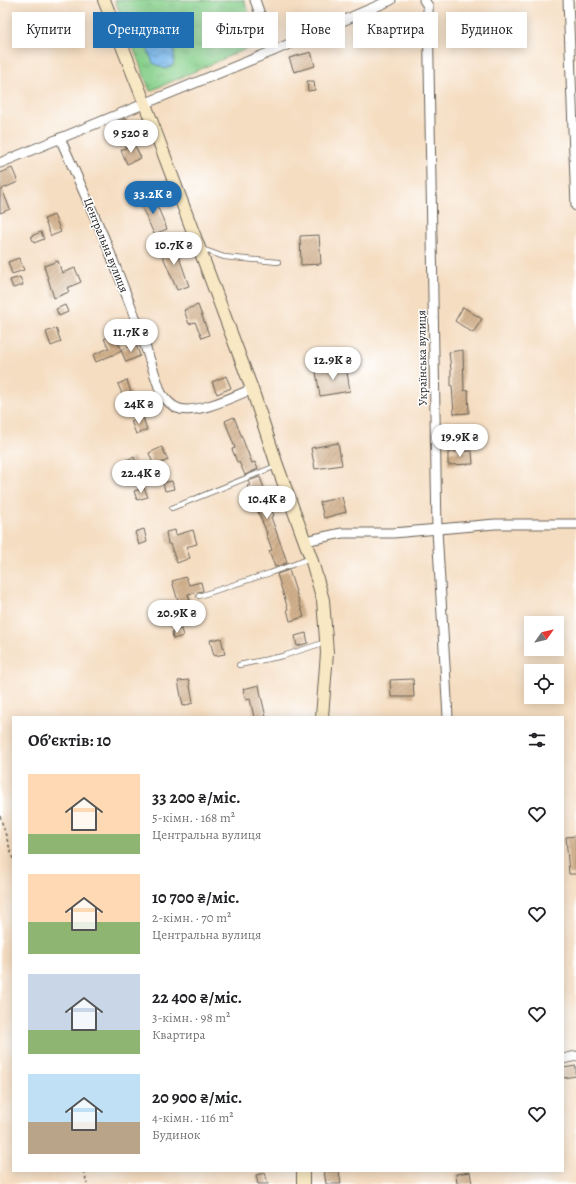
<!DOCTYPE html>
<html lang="uk">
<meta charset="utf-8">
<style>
:root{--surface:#fff;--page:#f2f2f2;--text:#202124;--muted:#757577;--accent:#1f6fb2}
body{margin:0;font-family:Alegreya,serif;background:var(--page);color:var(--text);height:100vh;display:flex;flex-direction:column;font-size:15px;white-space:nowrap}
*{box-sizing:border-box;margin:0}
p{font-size:13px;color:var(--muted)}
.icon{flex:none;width:22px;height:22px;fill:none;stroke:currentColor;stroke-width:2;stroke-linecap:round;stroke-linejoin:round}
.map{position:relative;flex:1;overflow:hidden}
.side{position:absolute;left:12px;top:716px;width:552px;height:456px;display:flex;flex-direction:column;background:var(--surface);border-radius:0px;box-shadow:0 2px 10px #0003}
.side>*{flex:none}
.banner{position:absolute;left:12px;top:12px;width:552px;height:36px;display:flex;gap:8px}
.needle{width:26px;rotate:56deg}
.controls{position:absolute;left:524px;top:616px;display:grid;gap:8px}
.controls a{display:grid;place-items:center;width:40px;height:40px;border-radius:0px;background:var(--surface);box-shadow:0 2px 10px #0003;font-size:20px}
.price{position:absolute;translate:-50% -34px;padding:0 9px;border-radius:14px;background:#fff;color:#222;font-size:13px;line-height:26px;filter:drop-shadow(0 1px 2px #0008)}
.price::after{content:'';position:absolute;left:50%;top:24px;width:12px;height:9px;margin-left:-6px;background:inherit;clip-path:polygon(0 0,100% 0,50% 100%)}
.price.selected{background:var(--accent);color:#fff}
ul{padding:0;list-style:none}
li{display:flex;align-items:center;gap:12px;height:100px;padding:0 16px}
li span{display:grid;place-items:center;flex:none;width:112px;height:80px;border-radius:0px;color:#555}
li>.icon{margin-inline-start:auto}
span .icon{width:48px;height:48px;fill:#fffc;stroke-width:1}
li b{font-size:17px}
h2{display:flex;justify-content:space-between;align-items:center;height:48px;padding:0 16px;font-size:17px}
.chip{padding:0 14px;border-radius:0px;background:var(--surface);box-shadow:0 2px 10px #0003;font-size:14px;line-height:36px}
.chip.selected{background:var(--accent);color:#fff}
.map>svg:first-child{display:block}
.park{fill:url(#park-tufts);stroke:#527654}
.water{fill:url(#water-waves);stroke:#4b6a84}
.building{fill:url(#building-hatch)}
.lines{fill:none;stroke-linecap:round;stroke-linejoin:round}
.lane-casing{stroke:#686056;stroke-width:6}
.street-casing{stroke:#686056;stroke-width:11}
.secondary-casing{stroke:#686056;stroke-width:14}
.path{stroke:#686056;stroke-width:1.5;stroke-dasharray:3 3;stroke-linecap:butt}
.lane{stroke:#fff;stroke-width:4.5}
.street{stroke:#fff;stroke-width:9}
.secondary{stroke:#f8e8c3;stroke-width:12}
.labels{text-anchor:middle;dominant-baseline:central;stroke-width:3;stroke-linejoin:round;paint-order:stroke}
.street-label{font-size:12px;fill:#1c1c1c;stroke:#fff}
</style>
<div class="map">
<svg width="576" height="1184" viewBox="0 0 576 1184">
<defs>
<pattern id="park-tufts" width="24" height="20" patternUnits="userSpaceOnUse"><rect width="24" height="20" fill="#88d08c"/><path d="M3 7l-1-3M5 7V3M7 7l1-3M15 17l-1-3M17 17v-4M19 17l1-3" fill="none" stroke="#75b278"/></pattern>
<pattern id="water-waves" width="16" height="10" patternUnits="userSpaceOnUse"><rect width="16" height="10" fill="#7ab9ed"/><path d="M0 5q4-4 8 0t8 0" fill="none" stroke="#699ecb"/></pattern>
<pattern id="building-hatch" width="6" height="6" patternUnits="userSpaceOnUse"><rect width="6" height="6" fill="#d1b08c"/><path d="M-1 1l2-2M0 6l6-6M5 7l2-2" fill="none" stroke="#b39778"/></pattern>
</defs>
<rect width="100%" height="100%" fill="#fff"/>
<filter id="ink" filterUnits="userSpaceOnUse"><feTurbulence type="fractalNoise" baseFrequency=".025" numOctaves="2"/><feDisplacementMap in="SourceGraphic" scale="8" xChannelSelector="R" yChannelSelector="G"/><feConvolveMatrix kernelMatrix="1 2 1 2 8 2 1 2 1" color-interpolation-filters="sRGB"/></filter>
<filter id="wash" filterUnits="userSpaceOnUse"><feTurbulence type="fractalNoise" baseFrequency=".012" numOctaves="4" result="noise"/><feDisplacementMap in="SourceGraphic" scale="16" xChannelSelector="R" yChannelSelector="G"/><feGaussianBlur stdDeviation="0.9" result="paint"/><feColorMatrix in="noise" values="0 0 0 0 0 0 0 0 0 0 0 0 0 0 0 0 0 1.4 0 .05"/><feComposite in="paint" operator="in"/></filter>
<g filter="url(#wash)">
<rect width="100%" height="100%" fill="#f5ddc1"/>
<path class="park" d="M115,0H244L259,43L150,91Z"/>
<path class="water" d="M153,20C172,27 177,47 173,65L165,69L153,63L143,38L144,25Z"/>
<g id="blocks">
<g class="building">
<path d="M311,52L315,66L294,72L289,58Z"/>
<path d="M307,81H314L315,90L308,91Z"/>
<path d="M126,118L133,132L123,136L117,123Z"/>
<path d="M134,144L141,158L127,164L121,150Z"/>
<path d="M12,168L18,182L2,189L10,209L0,213V173Z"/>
<path d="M153,196L167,229L154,234L139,201Z"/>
<path d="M54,215L61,232L51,236L44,219Z"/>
<path d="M41,232L44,239L34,243L31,236Z"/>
<path d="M319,235L321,264L301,265L300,236Z"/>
<path d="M172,243L177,257H179L189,286L177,290L159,247Z"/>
<path d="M19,258L24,270L12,274L8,262Z"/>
<path d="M58,261L62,273L75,268L81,282L67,288L69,292L54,298L44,266Z"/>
<path d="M20,277L23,285L13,288L10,280Z"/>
<path d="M65,305L68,312L59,316L56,309Z"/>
<path d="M198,305L209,335L202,338L195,322L189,324L184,310Z"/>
<path d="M463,307L482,319L473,333L455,321Z"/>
<path d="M56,328L61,342L51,346L46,332Z"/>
<path d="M114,334L122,351L96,362L93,355L109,348L104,339Z"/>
<path d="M136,344L140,356L126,362L121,350Z"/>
<path d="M463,350L464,391L468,390L469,413L454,414L452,386H451V370L449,352Z"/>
<path d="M346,366L350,391L320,396L316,372Z"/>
<path d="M226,376L231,388L217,394L212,382Z"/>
<path d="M127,380L132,396L124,399L118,384Z"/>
<path d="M143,417L147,430L136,434L131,421Z"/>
<path d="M234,417L252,463L255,462L258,469L245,475L239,462H237L232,449L235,448L225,421Z"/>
<path d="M338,443L342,465L315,469L311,448Z"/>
<path d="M162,447L168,460L154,466L149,453Z"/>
<path d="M472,451L473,464L448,465V452Z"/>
<path d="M134,457L137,466L123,471L120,463Z"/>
<path d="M145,470L149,479L140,483L136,474Z"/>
<path d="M260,477L274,516L271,517L286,559L287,563L275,567L269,551L272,550L266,533H267L247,486L250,485L248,481Z"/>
<path d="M172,481L174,489L165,491L163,483Z"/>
<path d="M144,488L148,497L137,500L134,491Z"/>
<path d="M342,497L346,512L324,518L320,502Z"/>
<path d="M144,529L147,542L139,545L135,532Z"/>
<path d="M175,530L176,535L193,530L197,544L186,547L190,558L177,563L170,544H168L166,532Z"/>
<path d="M289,570L304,617L290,621L287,609H288L277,574Z"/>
<path d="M186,577L189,585L201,582L203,591L188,594L195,618L184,621L172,581Z"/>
<path d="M181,629L183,636L173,639L172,632Z"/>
<path d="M306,633L308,643L297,646L295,636Z"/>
<path d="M221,638L225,654L214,656L210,640Z"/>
<path d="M413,679L414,697H391L390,680Z"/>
<path d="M189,680L193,703L183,706L178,681Z"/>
<path d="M259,685L261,696L266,717H254L250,699L246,700L243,689Z"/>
<path d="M576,836V874H569L566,837Z"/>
<path d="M576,1066V1076L563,1078V1068Z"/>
<path d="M324,1171H339L341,1184H326Z"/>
<path d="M470,1172L472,1184H457L456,1174Z"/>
<path d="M265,1173L268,1184H258L256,1175Z"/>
</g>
</g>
</g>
<g filter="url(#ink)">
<use href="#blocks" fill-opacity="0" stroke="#686056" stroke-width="1"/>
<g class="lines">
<defs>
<g id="lane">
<path d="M202,249L224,257L278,262"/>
<path d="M172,508L276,466"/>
<path d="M199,596L270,573L311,558"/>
<path d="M239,665L283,656L326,642"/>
</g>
<g id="street">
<path d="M255,0L273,51"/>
<path d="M424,0L428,6L437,530L448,717"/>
<path d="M568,0L576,206"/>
<path d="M60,138L105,240L137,322L161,393C166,400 170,405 177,408C194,416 235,396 252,389"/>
<path d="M0,163L273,51L391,0"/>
<path d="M305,541L342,533H393L495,524H576"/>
<path d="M563,1059L576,1056"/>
</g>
<g id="secondary">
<path d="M104,0L145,104L252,389L277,465L311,558L323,600L327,653L322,717"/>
<path d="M303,1184V1171"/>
</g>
</defs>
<use href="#lane" class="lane-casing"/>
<use href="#street" class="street-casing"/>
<use href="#secondary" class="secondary-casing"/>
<g class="path">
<path d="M0,816L13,859"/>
<path d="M84,1171L87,1184"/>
</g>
<use href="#lane" class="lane"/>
<use href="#street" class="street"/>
<use href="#secondary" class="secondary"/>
</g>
</g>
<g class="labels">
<g class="street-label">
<text transform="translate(106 245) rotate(68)">Центральна вулиця</text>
<text transform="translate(422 358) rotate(-91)">Українська вулиця</text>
</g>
</g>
</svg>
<div class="controls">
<a><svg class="needle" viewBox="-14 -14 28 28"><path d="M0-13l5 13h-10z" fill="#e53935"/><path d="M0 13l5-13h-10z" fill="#757577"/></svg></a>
<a><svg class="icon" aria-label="locate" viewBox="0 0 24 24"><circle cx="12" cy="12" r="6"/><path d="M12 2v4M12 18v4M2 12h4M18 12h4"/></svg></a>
</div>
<b class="price" style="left:131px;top:154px">9 520 ₴</b>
<b class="price selected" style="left:153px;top:215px">33.2K ₴</b>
<b class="price" style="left:174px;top:266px">10.7K ₴</b>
<b class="price" style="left:131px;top:353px">11.7K ₴</b>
<b class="price" style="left:333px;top:381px">12.9K ₴</b>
<b class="price" style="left:139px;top:425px">24K ₴</b>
<b class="price" style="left:460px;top:458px">19.9K ₴</b>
<b class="price" style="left:141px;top:494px">22.4K ₴</b>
<b class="price" style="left:267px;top:520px">10.4K ₴</b>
<b class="price" style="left:177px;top:634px">20.9K ₴</b>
<div class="banner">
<a class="chip">Купити</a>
<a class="chip selected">Орендувати</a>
<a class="chip">Фільтри</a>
<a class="chip">Нове</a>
<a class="chip">Квартира</a>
<a class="chip">Будинок</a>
</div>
<section class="side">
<h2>Об’єктів: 10<svg class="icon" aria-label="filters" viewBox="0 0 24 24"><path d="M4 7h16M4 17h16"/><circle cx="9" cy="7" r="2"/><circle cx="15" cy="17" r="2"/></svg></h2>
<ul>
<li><span style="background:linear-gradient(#ffd9b3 75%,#8fb573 0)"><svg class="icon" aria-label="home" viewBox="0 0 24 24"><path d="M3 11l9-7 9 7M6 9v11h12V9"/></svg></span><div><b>33 200 ₴/міс.</b><p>5-кімн. · 168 m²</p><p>Центральна вулиця</p></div><svg class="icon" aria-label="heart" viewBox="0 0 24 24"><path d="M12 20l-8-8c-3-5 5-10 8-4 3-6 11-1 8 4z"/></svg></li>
<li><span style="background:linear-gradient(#ffd9b3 60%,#8fb573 0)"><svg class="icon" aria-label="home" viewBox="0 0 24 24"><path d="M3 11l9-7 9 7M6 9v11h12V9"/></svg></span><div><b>10 700 ₴/міс.</b><p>2-кімн. · 70 m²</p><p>Центральна вулиця</p></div><svg class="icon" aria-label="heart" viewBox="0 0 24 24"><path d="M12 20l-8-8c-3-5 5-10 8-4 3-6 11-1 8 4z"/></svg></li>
<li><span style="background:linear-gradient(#c9d6e8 70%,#8fb573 0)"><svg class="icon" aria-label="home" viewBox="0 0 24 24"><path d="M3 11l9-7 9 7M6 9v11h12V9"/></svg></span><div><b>22 400 ₴/міс.</b><p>3-кімн. · 98 m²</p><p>Квартира</p></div><svg class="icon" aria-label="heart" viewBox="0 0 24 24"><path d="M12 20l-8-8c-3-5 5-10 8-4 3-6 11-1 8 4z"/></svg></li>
<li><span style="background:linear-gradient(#bfe0f5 60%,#b9a48a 0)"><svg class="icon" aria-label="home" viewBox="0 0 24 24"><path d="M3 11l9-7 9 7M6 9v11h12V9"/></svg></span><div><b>20 900 ₴/міс.</b><p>4-кімн. · 116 m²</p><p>Будинок</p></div><svg class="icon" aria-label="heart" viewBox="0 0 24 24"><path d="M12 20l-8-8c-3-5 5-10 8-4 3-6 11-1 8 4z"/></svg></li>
</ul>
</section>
</div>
